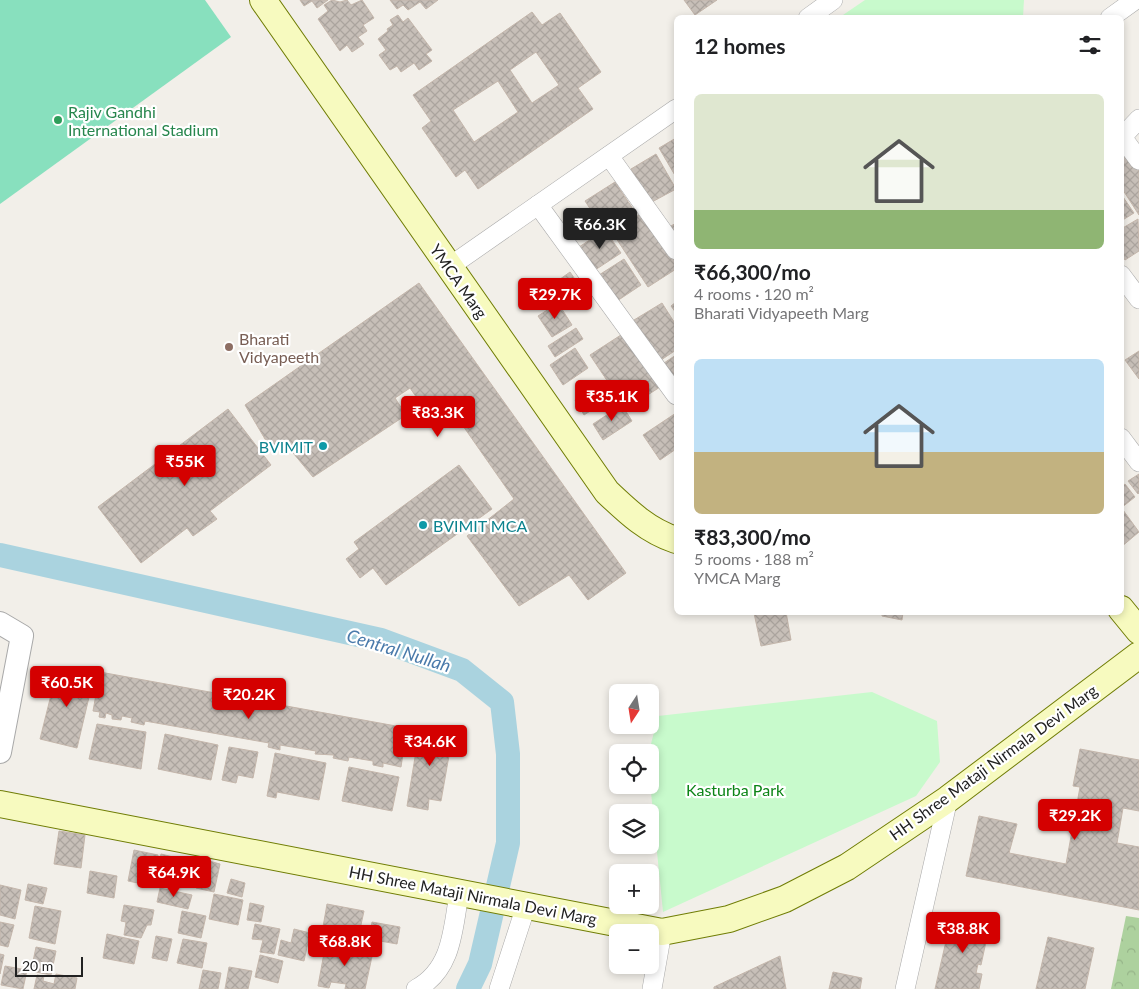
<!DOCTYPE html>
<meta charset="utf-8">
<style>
:root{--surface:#fff;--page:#f2f2f2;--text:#202124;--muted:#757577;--accent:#d40000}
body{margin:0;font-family:Lato,sans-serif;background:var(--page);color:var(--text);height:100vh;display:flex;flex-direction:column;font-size:19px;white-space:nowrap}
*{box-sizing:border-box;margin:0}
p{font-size:16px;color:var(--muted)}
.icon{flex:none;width:28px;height:28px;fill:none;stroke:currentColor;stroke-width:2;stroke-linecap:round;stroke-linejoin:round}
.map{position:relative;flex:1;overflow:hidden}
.drawer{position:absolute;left:674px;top:15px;width:450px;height:600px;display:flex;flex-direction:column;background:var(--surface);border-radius:8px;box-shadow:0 2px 8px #0003}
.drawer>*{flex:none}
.needle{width:32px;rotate:192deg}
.tools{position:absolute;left:609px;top:684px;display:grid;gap:10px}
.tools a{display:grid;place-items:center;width:50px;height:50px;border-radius:8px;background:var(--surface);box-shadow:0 2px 8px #0003;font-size:25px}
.scale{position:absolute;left:15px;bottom:12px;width:68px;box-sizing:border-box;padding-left:5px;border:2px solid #222;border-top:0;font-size:14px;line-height:18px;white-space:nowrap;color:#222;-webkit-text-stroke:4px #fff;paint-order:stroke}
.price{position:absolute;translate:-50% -42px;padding:0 11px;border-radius:5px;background:var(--accent);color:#fff;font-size:16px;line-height:32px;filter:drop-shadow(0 1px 2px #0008)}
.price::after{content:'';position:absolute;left:50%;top:30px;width:15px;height:11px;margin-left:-8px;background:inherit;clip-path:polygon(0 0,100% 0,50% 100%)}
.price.on{background:#222;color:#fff}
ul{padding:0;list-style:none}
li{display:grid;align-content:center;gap:10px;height:265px;padding:0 20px}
li span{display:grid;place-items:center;height:155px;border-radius:8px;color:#555}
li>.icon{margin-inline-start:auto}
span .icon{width:90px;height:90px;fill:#fffc;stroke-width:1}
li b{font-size:21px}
h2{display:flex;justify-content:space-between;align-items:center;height:60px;padding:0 20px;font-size:21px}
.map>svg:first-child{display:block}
.forest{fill:url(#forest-crowns)}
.park{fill:#c8facc}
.pitch{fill:#88e0be}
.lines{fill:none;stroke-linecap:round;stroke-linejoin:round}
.canal{stroke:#aad3df;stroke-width:24}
.building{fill:url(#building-cross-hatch);stroke:#c4b6ab;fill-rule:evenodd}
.minor-casing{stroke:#a9a9a9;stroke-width:20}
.tertiary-casing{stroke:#a9a9a9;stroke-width:24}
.secondary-casing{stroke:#707d05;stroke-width:28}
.minor{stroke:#fff;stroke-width:19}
.tertiary{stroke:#fff;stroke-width:22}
.secondary{stroke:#f7fabf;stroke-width:26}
.leisure-dot{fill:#2e9e5b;stroke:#fff;stroke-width:2}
.education-dot{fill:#8d6e63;stroke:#fff;stroke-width:2}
.culture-dot{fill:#0f9aa8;stroke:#fff;stroke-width:2}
.labels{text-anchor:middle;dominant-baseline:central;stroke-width:4.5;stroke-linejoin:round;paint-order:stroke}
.leisure-label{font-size:16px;fill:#27864d;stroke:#fff;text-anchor:start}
.street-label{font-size:16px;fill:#222;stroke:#fff}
.education-label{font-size:16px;fill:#785e54;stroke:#fff;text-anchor:start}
.culture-label{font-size:16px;fill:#0d838f;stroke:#fff;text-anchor:end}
.park-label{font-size:16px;fill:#0c8416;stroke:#fff}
.water-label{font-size:18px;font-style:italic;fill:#4a7aab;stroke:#fff}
</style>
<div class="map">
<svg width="1139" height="989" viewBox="0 0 1139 989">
<defs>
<pattern id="forest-crowns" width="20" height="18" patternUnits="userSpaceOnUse" patternTransform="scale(1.25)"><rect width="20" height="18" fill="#add19e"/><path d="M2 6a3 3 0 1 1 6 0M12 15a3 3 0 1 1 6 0" fill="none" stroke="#95b388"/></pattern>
<pattern id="building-cross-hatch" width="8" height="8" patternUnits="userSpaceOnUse" patternTransform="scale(1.25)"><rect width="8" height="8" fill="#c7bfb8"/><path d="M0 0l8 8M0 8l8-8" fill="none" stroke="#aba49e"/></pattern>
</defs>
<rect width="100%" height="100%" fill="#f2efe9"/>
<path class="forest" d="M1126,916L1139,918V989H1111Z"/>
<g class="park">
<path d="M865,0H1024L1023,17H840Z"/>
<path d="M872,692L937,721L940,762L916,796L663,912L650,782L649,752L658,716Z"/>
</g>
<path class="pitch" d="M0,0H205L231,37L0,204Z"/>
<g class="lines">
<path class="canal" d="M0,555L381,640L462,670L502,702L508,754V843L480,964L468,989"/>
</g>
<g class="building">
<path d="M300,0H328L317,8L312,1L304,6Z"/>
<path d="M332,0L340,2L347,0L351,5L362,0L374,18L363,25L367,31L358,37L364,44L352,52L347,45L340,51L318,19L328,11L324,5Z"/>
<path d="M390,0H438L426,9L420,2L408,10L403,5L397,9Z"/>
<path d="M684,0H717L695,15Z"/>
<path d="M532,12L542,25L560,13L601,72L578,88L593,109L478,189L465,170L456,177L422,128L431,121L413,95ZM536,52L559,85L532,103L510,70ZM498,81L518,112L474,142L453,110Z"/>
<path d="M398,15L403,22L408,18L432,50L426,54L432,61L419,70L414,63L401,72L397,66L390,70L379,55L386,50L378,39L388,31L387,29L393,25L390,20Z"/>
<path d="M676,138V177L659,148Z"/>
<path d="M1121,145L1139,169V215L1121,187Z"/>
<path d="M656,154L676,189L650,203L631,169Z"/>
<path d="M615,182L633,209L603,228L585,201Z"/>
<path d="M1121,194L1134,213L1121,221Z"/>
<path d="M644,212L676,262V269L648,287L612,232Z"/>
<path d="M1138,219L1139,251L1125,260L1121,254V229Z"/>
<path d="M676,223V235L671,226Z"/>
<path d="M605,230L621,253L595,270L579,247Z"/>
<path d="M624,259L641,285L617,301L599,275Z"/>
<path d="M570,272L583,291L561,306L549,287Z"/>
<path d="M419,283L626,573L588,600L569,575L519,606L467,536L514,499L454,413L437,427L410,388L395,398L406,415L313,477L284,442L272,451L245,405Z"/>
<path d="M676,302V313L671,306Z"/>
<path d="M558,303L572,325L552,337L538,316Z"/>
<path d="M662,303L676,325V350L661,360L634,320Z"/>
<path d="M576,328L583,339L555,357L548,346Z"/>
<path d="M624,333L660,387L626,409L590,355Z"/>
<path d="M575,348L588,368L563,385L550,365Z"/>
<path d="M1139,351V379L1125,360Z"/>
<path d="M676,355V389L661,365Z"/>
<path d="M599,384L609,399L584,415L575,400Z"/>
<path d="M622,405L632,421L603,440L593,424Z"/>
<path d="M228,409L271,465L210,511L217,519L193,536L187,528L141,563L98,507Z"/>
<path d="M676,413V449L660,460L643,435Z"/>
<path d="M459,465L492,509L386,585L373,568L360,578L346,559L359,549L354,542Z"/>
<path d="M1139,474V493L1138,494L1128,481Z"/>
<path d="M1125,484L1135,497L1121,508V487Z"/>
<path d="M1123,510L1139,532L1121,547V512Z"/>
<path d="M786,612L791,640L761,646L754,613Z"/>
<path d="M882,612H903L902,620L882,616Z"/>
<path d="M58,667L94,676L77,748L40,739Z"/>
<path d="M100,672L407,728L401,767L383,763V767L373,765V761L349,757L348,761L333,758L334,755L315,754L316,751L280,745V750L268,747L269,743L145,721L144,725L131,722L132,718L122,716L121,720L112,719V715L106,713L105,718L99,717L100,712L93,711Z"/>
<path d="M97,724L146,732L141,769L89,759Z"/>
<path d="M420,727L453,733L441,801L429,799L428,810L407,806Z"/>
<path d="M165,734L218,745L211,780L158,769Z"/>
<path d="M229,747L258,752L253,778L238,775L236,783L222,780Z"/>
<path d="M1080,749L1139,760V811L1123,808L1117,843L1139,847V910L966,876L979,816L1017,824L1009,853L1066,864L1080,787L1073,786Z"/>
<path d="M275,753L326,763L319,800L277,792L276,798L267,796Z"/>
<path d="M349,767L399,777L392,811L342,801Z"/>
<path d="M59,831L85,835L81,868L54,864Z"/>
<path d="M134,850L158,855L152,886L128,881Z"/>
<path d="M161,854L185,860L179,884L156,879Z"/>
<path d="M202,859L220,864L214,892L196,888Z"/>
<path d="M90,871L117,876L114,898L87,893Z"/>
<path d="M231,879L245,883L242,897L227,893Z"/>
<path d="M28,884L47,888L43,904L25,900Z"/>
<path d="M0,885L21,890L15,919L0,915Z"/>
<path d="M160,888L192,895L188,909L157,902Z"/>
<path d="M214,894L243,900L238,925L209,919Z"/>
<path d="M250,903L264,906L261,922L247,920Z"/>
<path d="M327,904L364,911L359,934L323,927Z"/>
<path d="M124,905L154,910L151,925H147L141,938L124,935L126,922L121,921Z"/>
<path d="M35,906L61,911L55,944L29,938Z"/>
<path d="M182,911L206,916L201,938L178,933Z"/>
<path d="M952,915L990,923L981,965L978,964L976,973L982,974L979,989H935Z"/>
<path d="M0,922L14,925L8,947L0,945Z"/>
<path d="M372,922L400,927L397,944L369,939Z"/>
<path d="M255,924L280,929L274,954L260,952L263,940L252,939Z"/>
<path d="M294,929L310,933L304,961L278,955L281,940L291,943Z"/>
<path d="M107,934L139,941L134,964L103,958Z"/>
<path d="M156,936L172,939L167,961L152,958Z"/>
<path d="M1048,937L1094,948L1085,989H1036Z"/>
<path d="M183,939L207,943L202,968L177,963Z"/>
<path d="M326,942L373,952L365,989H345L346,984L331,982L329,988L318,986Z"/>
<path d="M36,947L56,951L51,975L31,971Z"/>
<path d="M0,954L4,955L0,974Z"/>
<path d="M260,955L283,961L278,983L255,977Z"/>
<path d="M780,956L786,989H714V987Z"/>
<path d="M5,966L27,970L23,989L1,985Z"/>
<path d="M229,967L252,971L248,989H225Z"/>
<path d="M203,970L221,973L218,989H199Z"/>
<path d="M833,972L862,978L860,989H829Z"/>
<path d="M56,974L77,978L75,989H34L37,975L44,976L43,981L54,984Z"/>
</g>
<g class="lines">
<defs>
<g id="minor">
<path d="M808,18L833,0"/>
<path d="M1110,18L1135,0"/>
<path d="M1139,119L1122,137L1139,160"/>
<path d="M609,156L676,250"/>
<path d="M538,205L676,395"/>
<path d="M449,267L676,109"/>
<path d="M1121,275L1139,299"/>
<path d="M1121,438L1139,462"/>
<path d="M416,989C452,970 453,930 459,893"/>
<path d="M499,989L526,906"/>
<path d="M652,989L662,932"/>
<path d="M905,989L948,799"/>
</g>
<path id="tertiary" d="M0,623L22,636L0,752"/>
<g id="secondary">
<path d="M263,0L607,492C628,512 648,531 676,540"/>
<path d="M1121,609L1139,631"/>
<path d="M0,804L662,932L729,919L785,899L847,867L948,799L1139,655"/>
</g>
</defs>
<use href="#minor" class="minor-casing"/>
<use href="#tertiary" class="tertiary-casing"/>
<use href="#secondary" class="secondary-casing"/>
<use href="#minor" class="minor"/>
<use href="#tertiary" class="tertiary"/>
<use href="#secondary" class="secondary"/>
</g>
<circle class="leisure-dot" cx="58" cy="120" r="5"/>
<circle class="education-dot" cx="229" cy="347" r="5"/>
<g class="culture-dot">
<circle cx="323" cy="446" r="5"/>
<circle cx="423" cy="525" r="5"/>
</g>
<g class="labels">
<g class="leisure-label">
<text x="68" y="111">Rajiv Gandhi<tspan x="68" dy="18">International Stadium</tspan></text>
</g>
<g class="street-label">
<text transform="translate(459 281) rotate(55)">YMCA Marg</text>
<text transform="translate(993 762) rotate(-36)">HH Shree Mataji Nirmala Devi Marg</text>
<text transform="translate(473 895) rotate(11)">HH Shree Mataji Nirmala Devi Marg</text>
</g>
<g class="education-label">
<text x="239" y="338">Bharati<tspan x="239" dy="18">Vidyapeeth</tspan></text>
</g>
<g class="culture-label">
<text x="313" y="446">BVIMIT</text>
<text x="433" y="525" text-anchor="start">BVIMIT MCA</text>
</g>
<g class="park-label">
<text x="735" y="789">Kasturba Park</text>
</g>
<g class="water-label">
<text transform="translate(399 650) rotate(17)">Central Nullah</text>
</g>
</g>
</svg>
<div class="tools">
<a><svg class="needle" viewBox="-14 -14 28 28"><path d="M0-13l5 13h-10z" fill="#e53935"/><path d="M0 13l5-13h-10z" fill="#757577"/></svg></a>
<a><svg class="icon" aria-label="locate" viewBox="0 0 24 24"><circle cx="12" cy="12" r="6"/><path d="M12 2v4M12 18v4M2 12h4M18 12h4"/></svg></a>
<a><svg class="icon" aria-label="layers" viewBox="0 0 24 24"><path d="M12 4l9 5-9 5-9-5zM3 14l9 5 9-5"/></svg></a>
<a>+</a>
<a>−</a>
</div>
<div class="scale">20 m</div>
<b class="price on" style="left:600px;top:250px">₹66.3K</b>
<b class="price" style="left:555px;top:320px">₹29.7K</b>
<b class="price" style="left:612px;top:422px">₹35.1K</b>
<b class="price" style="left:438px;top:438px">₹83.3K</b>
<b class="price" style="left:185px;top:487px">₹55K</b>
<b class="price" style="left:67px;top:708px">₹60.5K</b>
<b class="price" style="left:249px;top:720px">₹20.2K</b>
<b class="price" style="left:430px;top:767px">₹34.6K</b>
<b class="price" style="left:1075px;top:841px">₹29.2K</b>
<b class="price" style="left:174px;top:898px">₹64.9K</b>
<b class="price" style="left:963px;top:954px">₹38.8K</b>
<b class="price" style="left:345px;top:967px">₹68.8K</b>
<section class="drawer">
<h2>12 homes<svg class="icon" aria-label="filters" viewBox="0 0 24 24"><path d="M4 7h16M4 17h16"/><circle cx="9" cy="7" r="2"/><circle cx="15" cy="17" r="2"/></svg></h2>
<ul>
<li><span style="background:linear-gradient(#dfe7d0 75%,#8fb573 0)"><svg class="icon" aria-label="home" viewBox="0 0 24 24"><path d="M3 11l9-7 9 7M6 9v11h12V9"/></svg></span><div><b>₹66,300/mo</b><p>4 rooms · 120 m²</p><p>Bharati Vidyapeeth Marg</p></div></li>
<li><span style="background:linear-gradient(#bfe0f5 60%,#c2b280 0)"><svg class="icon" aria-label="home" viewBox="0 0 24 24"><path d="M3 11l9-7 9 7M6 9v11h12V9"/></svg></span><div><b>₹83,300/mo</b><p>5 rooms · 188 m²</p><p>YMCA Marg</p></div></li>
</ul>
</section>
</div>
